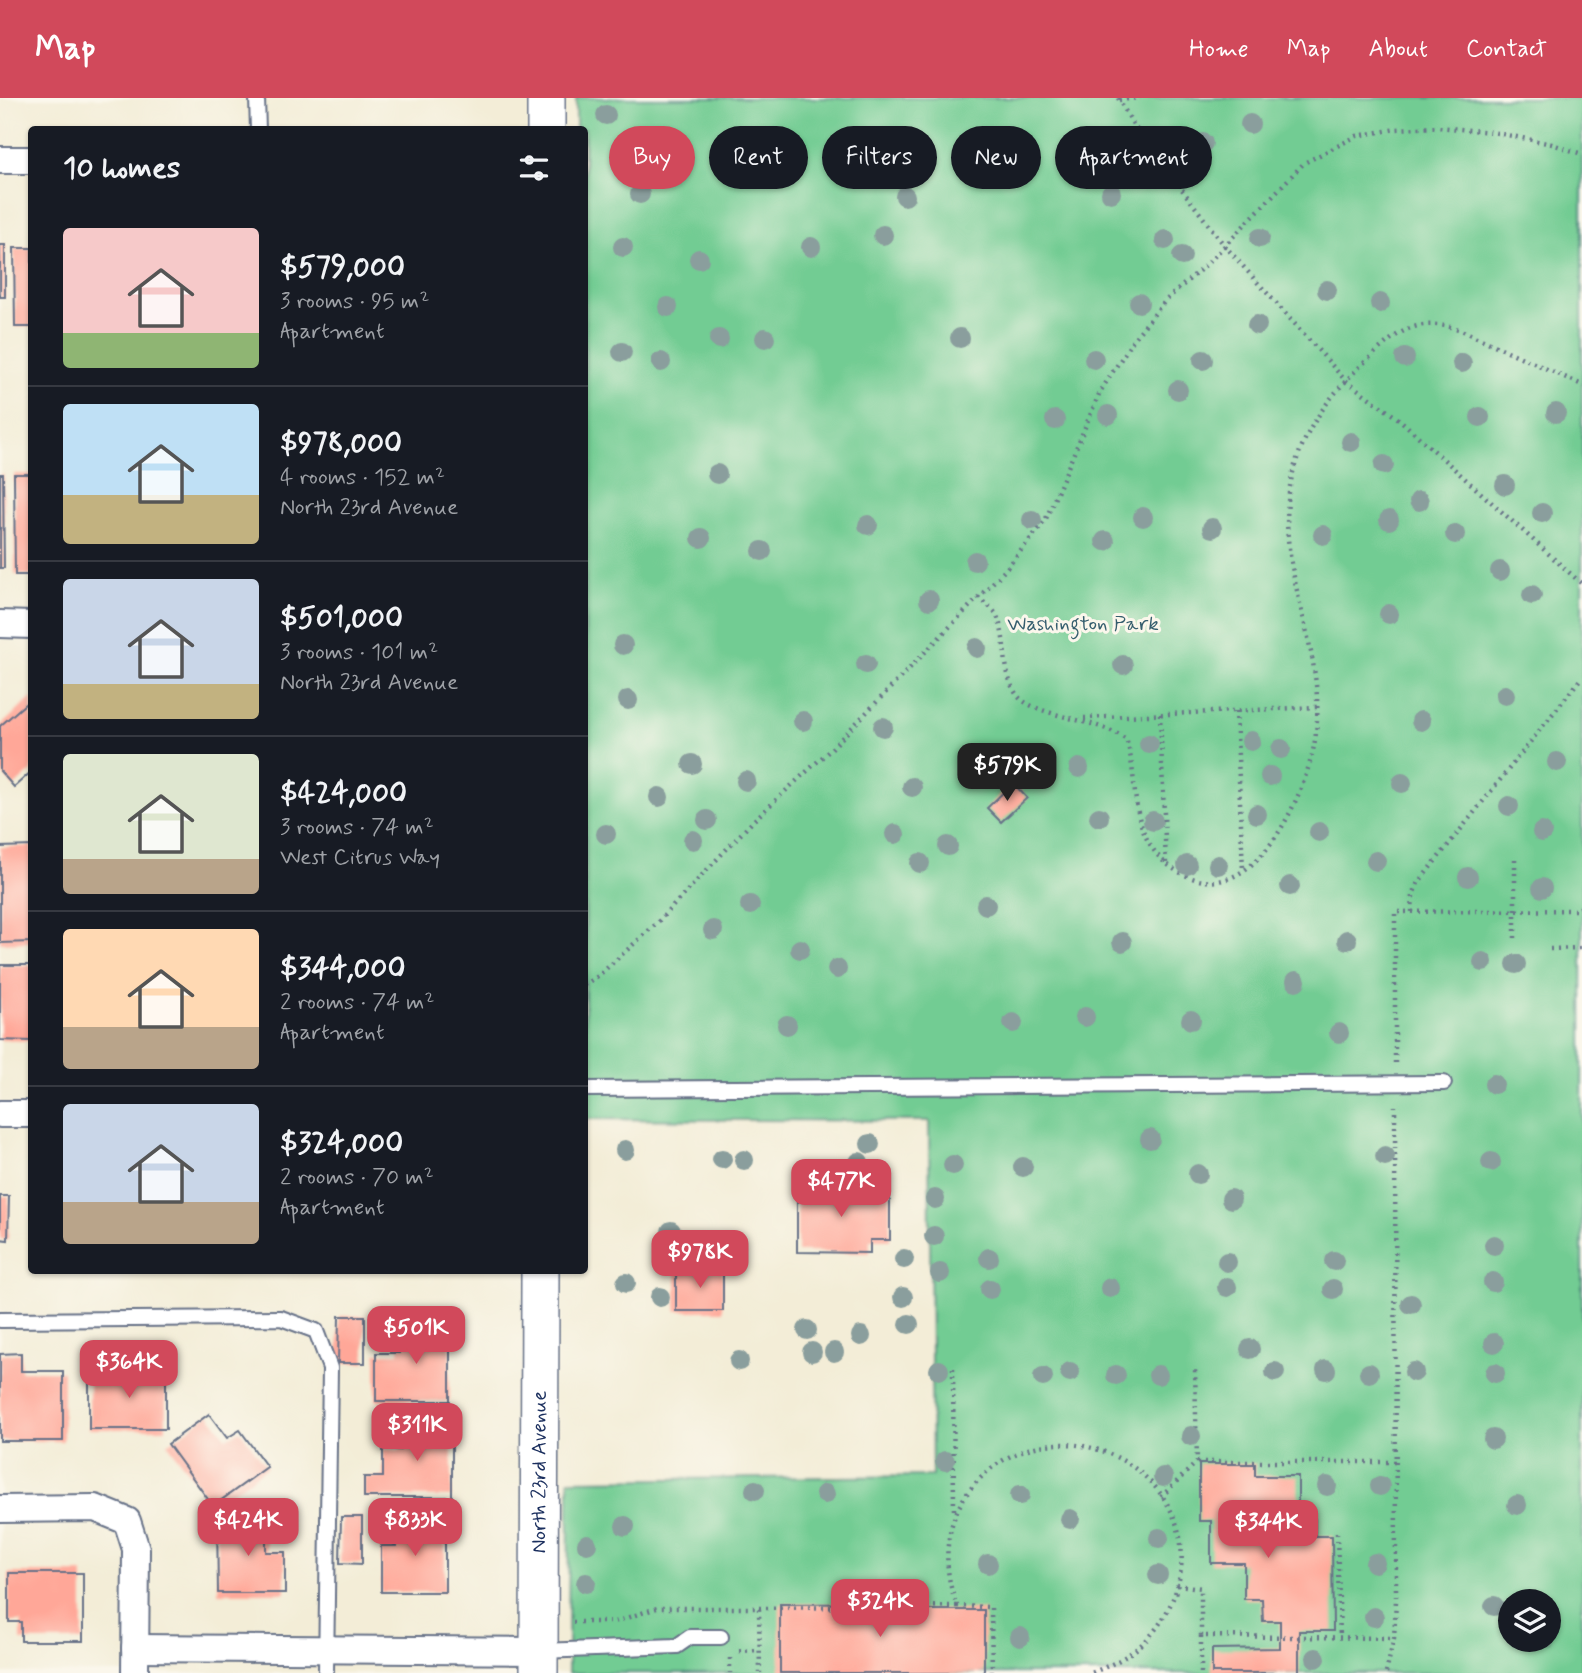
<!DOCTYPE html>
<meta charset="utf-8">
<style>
:root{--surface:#171b24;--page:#242831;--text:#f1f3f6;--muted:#9ea1a6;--line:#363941;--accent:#d1495b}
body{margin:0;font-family:Mynerve,sans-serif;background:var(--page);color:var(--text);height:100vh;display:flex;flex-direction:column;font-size:26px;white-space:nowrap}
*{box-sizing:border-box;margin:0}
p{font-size:23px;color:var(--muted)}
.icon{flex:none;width:38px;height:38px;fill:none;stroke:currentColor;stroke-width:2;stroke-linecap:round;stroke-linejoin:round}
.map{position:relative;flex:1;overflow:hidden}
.drawer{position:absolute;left:28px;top:28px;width:560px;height:1148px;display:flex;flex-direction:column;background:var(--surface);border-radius:7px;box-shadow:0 2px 5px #0004}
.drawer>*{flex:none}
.guide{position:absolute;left:609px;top:28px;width:665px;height:63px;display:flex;gap:14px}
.fabs{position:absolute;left:1498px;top:1491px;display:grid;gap:14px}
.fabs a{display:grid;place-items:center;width:63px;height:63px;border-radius:50%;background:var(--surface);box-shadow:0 2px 5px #0004;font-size:35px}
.price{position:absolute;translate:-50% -60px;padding:0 16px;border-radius:14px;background:var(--accent);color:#fff;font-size:23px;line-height:46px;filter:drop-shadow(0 2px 4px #0008)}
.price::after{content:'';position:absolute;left:50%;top:42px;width:21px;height:16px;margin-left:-10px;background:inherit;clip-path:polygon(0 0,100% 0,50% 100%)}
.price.active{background:#222;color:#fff}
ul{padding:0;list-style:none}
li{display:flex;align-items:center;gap:21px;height:175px;padding:0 35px}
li+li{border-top:2px solid var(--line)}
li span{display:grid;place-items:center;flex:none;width:196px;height:140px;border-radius:7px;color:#555}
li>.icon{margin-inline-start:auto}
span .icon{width:84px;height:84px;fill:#fffc;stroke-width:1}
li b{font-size:30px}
h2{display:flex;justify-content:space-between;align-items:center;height:84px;padding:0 35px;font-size:30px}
.tag{padding:0 24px;border-radius:32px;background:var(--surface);box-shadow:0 2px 5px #0004;font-size:24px;line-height:63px}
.tag.active{background:var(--accent);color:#fff}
header{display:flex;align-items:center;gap:42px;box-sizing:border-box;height:98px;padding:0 35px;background:var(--accent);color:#fff}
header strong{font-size:33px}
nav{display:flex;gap:38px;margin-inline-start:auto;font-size:24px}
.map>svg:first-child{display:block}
.green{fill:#72cc93;stroke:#467e78;stroke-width:2;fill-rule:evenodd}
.building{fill:#ffa798}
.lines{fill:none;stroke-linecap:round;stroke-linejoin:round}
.lane-casing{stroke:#677288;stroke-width:18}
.street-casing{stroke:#677288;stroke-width:30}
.secondary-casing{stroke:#677288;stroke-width:40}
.path{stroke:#677288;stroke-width:4.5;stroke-dasharray:2 5;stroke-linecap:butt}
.lane{stroke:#fff;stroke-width:14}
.street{stroke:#fff;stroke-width:26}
.secondary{stroke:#fff;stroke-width:37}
.tree{fill:#8a9e9d}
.labels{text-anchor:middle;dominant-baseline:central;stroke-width:6;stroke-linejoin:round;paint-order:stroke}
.park-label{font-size:21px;fill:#355e6e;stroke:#fbf7ec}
.street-label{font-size:21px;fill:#1b2f5e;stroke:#fbf7ec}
</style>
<header>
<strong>Map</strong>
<nav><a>Home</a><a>Map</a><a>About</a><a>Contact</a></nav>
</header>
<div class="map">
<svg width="1582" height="1575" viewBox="0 0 1582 1575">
<rect width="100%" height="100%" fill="#fbf7ec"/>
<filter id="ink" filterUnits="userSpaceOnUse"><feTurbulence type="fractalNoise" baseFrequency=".0143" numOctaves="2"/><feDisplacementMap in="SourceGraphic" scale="14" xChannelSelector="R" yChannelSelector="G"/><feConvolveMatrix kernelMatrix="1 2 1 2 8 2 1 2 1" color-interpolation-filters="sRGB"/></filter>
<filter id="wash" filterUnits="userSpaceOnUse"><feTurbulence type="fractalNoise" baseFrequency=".00686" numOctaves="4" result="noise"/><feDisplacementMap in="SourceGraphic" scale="28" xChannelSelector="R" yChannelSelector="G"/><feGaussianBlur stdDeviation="1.57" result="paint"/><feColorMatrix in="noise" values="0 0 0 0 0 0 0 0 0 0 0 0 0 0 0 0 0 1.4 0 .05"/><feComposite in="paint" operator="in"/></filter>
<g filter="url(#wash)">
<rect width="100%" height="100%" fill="#f3edd7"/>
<path class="green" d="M576,0H1582V1575H568L569,1382L932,1378L929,1023L585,1021L584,32L576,31ZM1510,1503H1549V1542H1510Z"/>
<g id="blocks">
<g class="building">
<rect x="0" y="147" width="5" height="52"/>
<path d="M14,150H32V229H15Z"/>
<path d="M0,376H3L4,470H0Z"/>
<path d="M14,376H32V477H15Z"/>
<path d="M32,600V673L14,689L0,673V628Z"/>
<path d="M1013,685L1027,700L1001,724L987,710Z"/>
<path d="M32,748V844L0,845V749Z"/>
<path d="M0,867H32V943L0,942Z"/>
<path d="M797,1087H855V1095H890V1142H870V1155L797,1154Z"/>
<path d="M0,1098H9L8,1142L0,1141Z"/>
<rect x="676" y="1172" width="47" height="41"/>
<path d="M339,1218H365V1265H338Z"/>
<path d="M399,1226H450V1303H376V1255H399Z"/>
<path d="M21,1255V1273H63V1343H0V1256Z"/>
<path d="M119,1270H166V1331H89V1278H119Z"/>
<path d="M209,1316L227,1340L240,1332L267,1369L213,1408L168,1346Z"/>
<path d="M401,1322L452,1323V1399H364V1379H383V1351L401,1352Z"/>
<path d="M1199,1366H1255V1378H1298V1421H1315V1438H1332L1333,1533H1299V1575H1212V1551L1280,1550V1523H1263L1262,1501H1244V1465H1211V1423H1199Z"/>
<path d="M266,1419V1454H285V1495H218L217,1420Z"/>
<path d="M341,1419H362V1466L340,1465Z"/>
<path d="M396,1421H445V1494H381V1448H396Z"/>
<path d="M9,1475H83V1543H21V1524H9Z"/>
<path d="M920,1505V1512H984V1575H780V1506Z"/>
</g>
</g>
</g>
<g filter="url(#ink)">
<use href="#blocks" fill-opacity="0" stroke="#677288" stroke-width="2"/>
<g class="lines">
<defs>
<g id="lane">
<path d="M257,0L258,32"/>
<path d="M584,991L1444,985"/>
<path d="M0,1222L281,1220L316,1233L330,1270L326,1575"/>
<path d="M540,1553L677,1548L690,1539H721"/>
</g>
<g id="street">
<path d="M0,62H32"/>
<path d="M0,526L32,527"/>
<path d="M0,1016H32"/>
<path d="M0,1411L95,1410L127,1423L136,1451L135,1575"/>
<path d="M135,1550L539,1553"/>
</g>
<g id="secondary">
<path d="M546,32V0"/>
<path id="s1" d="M539,1575L540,1172"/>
</g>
</defs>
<use href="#lane" class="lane-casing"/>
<use href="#street" class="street-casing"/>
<use href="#secondary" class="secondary-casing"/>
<g class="path">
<path d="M1118,0L1134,28L1224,147L1345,282L1400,322L1582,486"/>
<path d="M1119,2L1140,0"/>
<path d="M978,499C984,505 994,511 997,518C1008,542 1001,575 1017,597C1032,618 1099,621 1126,641C1138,677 1130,716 1151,748C1161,764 1174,773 1192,780C1258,804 1304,697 1314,648C1327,578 1298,517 1289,450C1279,372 1310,314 1366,263C1399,233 1413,219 1459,231L1582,287"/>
<path d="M1236,613L1243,772"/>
<path d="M1160,616L1166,766"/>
<path d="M1084,620L1317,609"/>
<path d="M1412,814L1413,797L1418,785L1582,579"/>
<path d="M1515,840V757"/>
<path d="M1550,851L1582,850"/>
<path d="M584,887L598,878L655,827L754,722L829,653L1006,471L1045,423L1100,294L1135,239L1166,202L1208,165L1304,65L1357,38L1396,31L1438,29L1492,34L1552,46L1582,56"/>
<path d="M1395,965V814L1577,812L1582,809"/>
<path d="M953,1270L954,1414"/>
<path d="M1197,1364H1395"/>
<path d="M1161,1399L1197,1364L1195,1270"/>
<path d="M1337,1435L1340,1540"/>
<path d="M1177,1487L1201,1490V1538"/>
<path d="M759,1510L957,1508"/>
<path d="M573,1524H614L657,1510H759L760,1575"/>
<path d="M739,1553L759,1552"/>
<path d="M730,1560V1575"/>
<path d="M992,1575L991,1509L957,1508C941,1468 944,1422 973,1388C1060,1287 1223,1385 1172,1503C1155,1542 1130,1560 1091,1575"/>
<path d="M1201,1575V1538L1394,1540"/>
<path d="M1386,1575L1394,1540L1396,1502L1395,1008"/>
</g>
<use href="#lane" class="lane"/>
<use href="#street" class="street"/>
<use href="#secondary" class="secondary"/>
</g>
<g class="tree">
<circle cx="606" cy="17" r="10"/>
<circle cx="1250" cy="26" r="10"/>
<circle cx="1203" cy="45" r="10"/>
<circle cx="1093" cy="46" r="10"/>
<circle cx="912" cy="55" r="10"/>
<circle cx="1111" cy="95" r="10"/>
<circle cx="640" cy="96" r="10"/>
<circle cx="905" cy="98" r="10"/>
<circle cx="883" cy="137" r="10"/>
<circle cx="1260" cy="140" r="10"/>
<circle cx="1165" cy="142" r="10"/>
<circle cx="623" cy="149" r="10"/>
<circle cx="811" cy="149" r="10"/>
<circle cx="1182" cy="158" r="10"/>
<circle cx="699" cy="161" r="10"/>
<circle cx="1327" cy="192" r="10"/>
<circle cx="1139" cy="205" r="10"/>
<circle cx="1380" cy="205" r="10"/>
<circle cx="668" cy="209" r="10"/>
<circle cx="1257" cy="227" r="10"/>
<circle cx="765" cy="240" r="10"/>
<circle cx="960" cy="240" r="10"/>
<circle cx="719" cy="241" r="10"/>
<circle cx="622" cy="254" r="10"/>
<circle cx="1405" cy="260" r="10"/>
<circle cx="1094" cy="261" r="10"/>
<circle cx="1203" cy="262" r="10"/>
<circle cx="661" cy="264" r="10"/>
<circle cx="1462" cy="265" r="10"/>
<circle cx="1178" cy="292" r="10"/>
<circle cx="1556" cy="315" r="10"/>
<circle cx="1108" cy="317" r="10"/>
<circle cx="1480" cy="319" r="10"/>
<circle cx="1055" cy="322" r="10"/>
<circle cx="1351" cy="344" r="10"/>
<circle cx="1384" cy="367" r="10"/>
<circle cx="717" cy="376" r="10"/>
<circle cx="1505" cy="387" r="10"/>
<circle cx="1419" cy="403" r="10"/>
<circle cx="1542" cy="415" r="10"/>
<circle cx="1143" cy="419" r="10"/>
<circle cx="1032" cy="422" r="10"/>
<circle cx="1389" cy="422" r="10"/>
<circle cx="868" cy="427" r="10"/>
<circle cx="1212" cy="430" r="10"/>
<circle cx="1455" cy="436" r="10"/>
<circle cx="1323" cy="437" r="10"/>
<circle cx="701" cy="440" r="10"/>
<circle cx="1105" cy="443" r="10"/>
<circle cx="762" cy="453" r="10"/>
<circle cx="975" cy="463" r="10"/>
<circle cx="1500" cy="473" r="10"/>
<circle cx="1532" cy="497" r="10"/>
<circle cx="929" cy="502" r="10"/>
<circle cx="1389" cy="516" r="10"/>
<circle cx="623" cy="547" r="10"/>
<circle cx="977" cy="550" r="10"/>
<circle cx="866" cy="566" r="10"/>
<circle cx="1123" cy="567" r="10"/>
<circle cx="1505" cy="597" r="10"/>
<circle cx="628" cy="602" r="10"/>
<circle cx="803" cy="623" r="10"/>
<circle cx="1421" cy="623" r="10"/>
<circle cx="883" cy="629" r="10"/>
<circle cx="1251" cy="643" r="10"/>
<circle cx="1149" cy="646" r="10"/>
<circle cx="1281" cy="651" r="10"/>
<circle cx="1557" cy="664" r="10"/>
<circle cx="692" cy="666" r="10"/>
<circle cx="1079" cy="670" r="10"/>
<circle cx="1270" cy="678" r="10"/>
<circle cx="746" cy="683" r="10"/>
<circle cx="1402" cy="685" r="10"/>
<circle cx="912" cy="689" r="10"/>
<circle cx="659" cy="699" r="10"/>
<circle cx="1509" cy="708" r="10"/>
<circle cx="1257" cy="716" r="10"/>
<circle cx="1099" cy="719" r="10"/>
<circle cx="707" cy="722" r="10"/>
<circle cx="1153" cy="723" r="10"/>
<circle cx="1319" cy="734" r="10"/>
<circle cx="1542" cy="734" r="10"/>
<circle cx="606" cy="736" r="10"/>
<circle cx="895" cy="736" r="10"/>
<circle cx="693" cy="742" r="10"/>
<circle cx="948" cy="748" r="10"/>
<circle cx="1376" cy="763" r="10"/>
<circle cx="920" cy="765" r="10"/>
<circle cx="1187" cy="767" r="10"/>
<circle cx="1218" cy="767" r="10"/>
<circle cx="1468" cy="779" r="10"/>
<circle cx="1290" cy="788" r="10"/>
<circle cx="1542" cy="790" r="10"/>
<circle cx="750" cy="807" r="10"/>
<circle cx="986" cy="807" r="10"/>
<circle cx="713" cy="832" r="10"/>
<circle cx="1347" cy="842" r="10"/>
<circle cx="1122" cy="844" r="10"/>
<circle cx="800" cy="851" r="10"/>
<circle cx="1483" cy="864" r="10"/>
<circle cx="1516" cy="866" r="10"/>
<circle cx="837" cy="871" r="10"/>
<circle cx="1296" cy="883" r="10"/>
<circle cx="1085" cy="919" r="10"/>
<circle cx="1191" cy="922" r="10"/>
<circle cx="1013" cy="925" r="10"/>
<circle cx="787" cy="927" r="10"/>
<circle cx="1339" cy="935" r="10"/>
<circle cx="1494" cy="986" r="10"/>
<circle cx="1150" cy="1041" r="10"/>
<circle cx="870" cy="1046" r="10"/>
<circle cx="625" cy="1052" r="10"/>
<circle cx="1385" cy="1058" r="10"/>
<circle cx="722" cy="1061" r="10"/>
<circle cx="744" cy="1062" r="10"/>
<circle cx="859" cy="1064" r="10"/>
<circle cx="1491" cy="1064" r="10"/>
<circle cx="953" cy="1067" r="10"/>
<circle cx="1023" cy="1069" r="10"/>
<circle cx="1198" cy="1076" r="10"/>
<circle cx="935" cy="1101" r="10"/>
<circle cx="1231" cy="1101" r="10"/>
<circle cx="671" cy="1133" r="10"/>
<circle cx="934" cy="1138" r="10"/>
<circle cx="1494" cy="1147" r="10"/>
<circle cx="989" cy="1160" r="10"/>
<circle cx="904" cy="1161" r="10"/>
<circle cx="1334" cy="1163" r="10"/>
<circle cx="1227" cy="1164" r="10"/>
<circle cx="940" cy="1175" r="10"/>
<circle cx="1493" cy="1184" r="10"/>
<circle cx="626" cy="1185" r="10"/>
<circle cx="1227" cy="1189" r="10"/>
<circle cx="1110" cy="1190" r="10"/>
<circle cx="990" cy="1191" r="10"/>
<circle cx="1333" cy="1191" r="10"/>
<circle cx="660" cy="1199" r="10"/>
<circle cx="903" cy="1199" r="10"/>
<circle cx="1411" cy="1206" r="10"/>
<circle cx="909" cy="1226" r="10"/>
<circle cx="807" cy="1232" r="10"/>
<circle cx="861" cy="1238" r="10"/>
<circle cx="1494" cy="1245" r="10"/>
<circle cx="1250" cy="1251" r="10"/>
<circle cx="812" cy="1254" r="10"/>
<circle cx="834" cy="1254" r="10"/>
<circle cx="739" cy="1263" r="10"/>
<circle cx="939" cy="1272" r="10"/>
<circle cx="1326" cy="1272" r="10"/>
<circle cx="1070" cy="1274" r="10"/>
<circle cx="1275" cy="1274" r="10"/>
<circle cx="1414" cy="1274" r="10"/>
<circle cx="1369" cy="1275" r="10"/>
<circle cx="1495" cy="1275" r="10"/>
<circle cx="1116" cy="1277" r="10"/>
<circle cx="1158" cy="1277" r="10"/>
<circle cx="1043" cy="1279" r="10"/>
<circle cx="1191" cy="1338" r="10"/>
<circle cx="1493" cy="1341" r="10"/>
<circle cx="945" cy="1363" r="10"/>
<circle cx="1163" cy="1379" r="10"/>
<circle cx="1327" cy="1388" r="10"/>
<circle cx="1380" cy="1388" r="10"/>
<circle cx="755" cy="1392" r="10"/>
<circle cx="825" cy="1396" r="10"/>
<circle cx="1020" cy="1397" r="10"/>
<circle cx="1517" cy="1407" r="10"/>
<circle cx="1070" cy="1421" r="10"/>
<circle cx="625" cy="1428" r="10"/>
<circle cx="1159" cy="1440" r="10"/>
<circle cx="587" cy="1446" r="10"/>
<circle cx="1375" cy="1465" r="10"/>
<circle cx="988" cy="1466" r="10"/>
<circle cx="1158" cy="1477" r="10"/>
<circle cx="586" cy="1485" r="10"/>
<circle cx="1494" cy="1508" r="10"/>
<circle cx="1374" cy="1519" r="10"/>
<circle cx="1020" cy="1539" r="10"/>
<circle cx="1316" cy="1560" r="10"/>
</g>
</g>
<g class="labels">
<g class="park-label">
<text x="1083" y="526">Washington Park</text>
</g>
<g class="street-label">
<text stroke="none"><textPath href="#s1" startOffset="201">North 23rd Avenue</textPath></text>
</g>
</g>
</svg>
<div class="fabs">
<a><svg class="icon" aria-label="layers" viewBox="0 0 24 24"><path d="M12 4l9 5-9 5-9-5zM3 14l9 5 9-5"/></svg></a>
</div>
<b class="price active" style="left:1007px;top:705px">$579K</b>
<b class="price" style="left:841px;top:1121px">$477K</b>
<b class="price" style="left:700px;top:1192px">$978K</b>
<b class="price" style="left:416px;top:1268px">$501K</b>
<b class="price" style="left:129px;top:1302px">$364K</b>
<b class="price" style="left:417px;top:1365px">$311K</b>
<b class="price" style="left:248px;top:1460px">$424K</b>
<b class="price" style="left:415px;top:1460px">$833K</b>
<b class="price" style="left:1268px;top:1462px">$344K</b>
<b class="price" style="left:880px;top:1541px">$324K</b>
<div class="guide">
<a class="tag active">Buy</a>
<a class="tag">Rent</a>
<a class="tag">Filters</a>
<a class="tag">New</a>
<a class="tag">Apartment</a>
</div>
<section class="drawer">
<h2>10 homes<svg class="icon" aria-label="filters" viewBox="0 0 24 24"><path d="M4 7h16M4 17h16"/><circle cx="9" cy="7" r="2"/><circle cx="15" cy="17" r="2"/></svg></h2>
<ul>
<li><span style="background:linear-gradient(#f6c9c9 75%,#8fb573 0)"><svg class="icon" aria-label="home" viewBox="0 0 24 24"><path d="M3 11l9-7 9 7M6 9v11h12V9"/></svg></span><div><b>$579,000</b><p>3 rooms · 95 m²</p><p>Apartment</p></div></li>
<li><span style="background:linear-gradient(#bfe0f5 65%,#c2b280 0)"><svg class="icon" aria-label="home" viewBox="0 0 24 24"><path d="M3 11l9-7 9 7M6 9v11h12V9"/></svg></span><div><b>$978,000</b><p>4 rooms · 152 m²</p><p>North 23rd Avenue</p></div></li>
<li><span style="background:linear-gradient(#c9d6e8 75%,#c2b280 0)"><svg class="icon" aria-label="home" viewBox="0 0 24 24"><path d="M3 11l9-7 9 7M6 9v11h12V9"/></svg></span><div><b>$501,000</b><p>3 rooms · 101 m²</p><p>North 23rd Avenue</p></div></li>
<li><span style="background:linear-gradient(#dfe7d0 75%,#b9a48a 0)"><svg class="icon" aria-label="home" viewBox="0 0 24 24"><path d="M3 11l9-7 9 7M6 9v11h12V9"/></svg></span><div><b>$424,000</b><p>3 rooms · 74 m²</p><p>West Citrus Way</p></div></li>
<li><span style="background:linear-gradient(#ffd9b3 70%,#b9a48a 0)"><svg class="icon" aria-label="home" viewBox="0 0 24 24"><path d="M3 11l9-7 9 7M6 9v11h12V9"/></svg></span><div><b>$344,000</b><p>2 rooms · 74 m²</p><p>Apartment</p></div></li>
<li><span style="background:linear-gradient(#c9d6e8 70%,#b9a48a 0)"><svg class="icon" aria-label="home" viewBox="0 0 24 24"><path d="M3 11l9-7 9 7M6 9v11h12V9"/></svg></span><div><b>$324,000</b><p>2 rooms · 70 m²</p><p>Apartment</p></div></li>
</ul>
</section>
</div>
